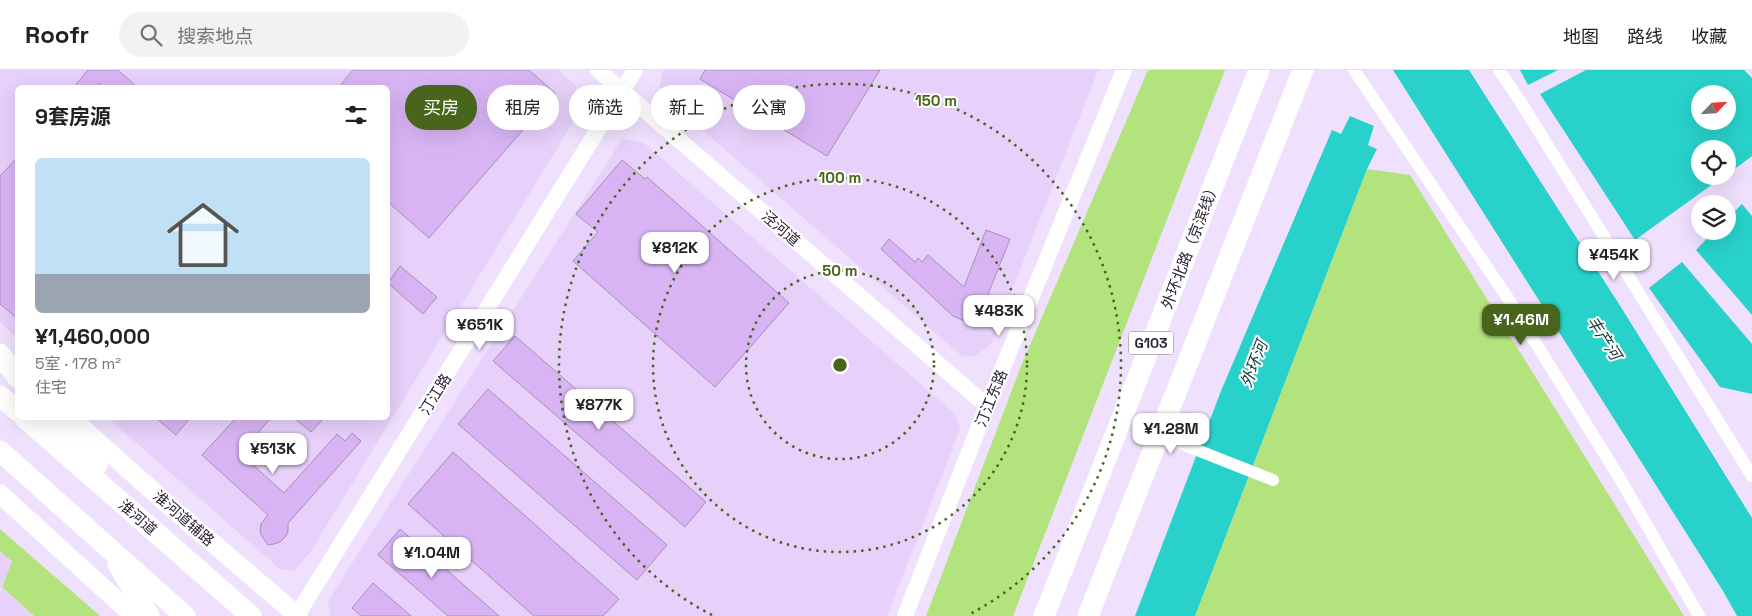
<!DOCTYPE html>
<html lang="zh">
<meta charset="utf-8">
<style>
:root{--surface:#fff;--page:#f2f2f2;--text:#222;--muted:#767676;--line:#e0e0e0;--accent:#47661b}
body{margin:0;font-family:"Space Grotesk","Noto Sans SC",sans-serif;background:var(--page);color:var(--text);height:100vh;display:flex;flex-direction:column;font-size:19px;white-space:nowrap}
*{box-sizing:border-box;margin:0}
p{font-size:16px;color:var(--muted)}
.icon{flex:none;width:28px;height:28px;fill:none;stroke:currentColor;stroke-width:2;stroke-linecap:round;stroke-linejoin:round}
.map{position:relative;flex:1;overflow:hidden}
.details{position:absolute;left:15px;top:15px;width:375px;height:335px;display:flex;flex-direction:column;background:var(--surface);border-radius:8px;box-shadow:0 5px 20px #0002}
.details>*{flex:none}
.banner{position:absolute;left:405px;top:15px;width:475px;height:45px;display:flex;gap:10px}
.needle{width:32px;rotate:65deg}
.controls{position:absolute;left:1691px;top:15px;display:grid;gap:10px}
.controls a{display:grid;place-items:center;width:45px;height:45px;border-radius:50%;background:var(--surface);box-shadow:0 5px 20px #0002;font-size:25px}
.price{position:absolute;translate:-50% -42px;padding:0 11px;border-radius:10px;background:#fff;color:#222;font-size:16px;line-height:32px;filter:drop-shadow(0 1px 2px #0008)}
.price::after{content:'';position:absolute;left:50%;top:30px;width:15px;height:11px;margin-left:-8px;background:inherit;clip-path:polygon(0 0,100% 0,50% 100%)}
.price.active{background:var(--accent);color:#fff}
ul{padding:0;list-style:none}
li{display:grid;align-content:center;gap:10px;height:265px;padding:0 20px}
li span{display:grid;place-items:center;height:155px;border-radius:8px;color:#555}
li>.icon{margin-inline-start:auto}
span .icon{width:90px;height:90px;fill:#fffc;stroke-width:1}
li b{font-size:21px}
h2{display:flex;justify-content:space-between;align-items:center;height:60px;padding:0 20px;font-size:21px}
.tag{padding:0 18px;border-radius:22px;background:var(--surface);box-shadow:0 5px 20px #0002;font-size:18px;line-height:45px}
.tag.active{background:var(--accent);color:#fff}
header{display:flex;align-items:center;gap:30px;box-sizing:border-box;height:70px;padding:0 25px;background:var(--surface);border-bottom:1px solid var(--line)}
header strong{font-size:24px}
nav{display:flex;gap:28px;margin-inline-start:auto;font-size:18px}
.search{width:350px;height:45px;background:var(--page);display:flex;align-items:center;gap:12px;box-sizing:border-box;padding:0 18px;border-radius:28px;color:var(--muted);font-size:19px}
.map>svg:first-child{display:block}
.built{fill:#e7d0fa}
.green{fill:#b3e37c}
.water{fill:#28d2ca;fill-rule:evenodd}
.building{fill:#d8b4f5;stroke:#a492b3}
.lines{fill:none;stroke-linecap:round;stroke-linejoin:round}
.street{stroke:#fff;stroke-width:12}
.secondary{stroke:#fff;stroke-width:16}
.primary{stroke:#fff;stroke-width:19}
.highway{stroke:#fff;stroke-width:21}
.ring{fill:none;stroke:#47661b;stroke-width:2.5;stroke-dasharray:2.5 5}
.labels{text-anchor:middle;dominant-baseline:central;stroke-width:4;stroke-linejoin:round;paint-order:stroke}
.shield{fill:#fff;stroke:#6b656f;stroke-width:1}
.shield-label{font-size:14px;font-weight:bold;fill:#2b2331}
.street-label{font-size:15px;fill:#2b2331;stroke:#fff}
.water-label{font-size:16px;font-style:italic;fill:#183836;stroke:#fff}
.centre{fill:#47661b;stroke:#fff;stroke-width:2.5}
.ring-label{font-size:15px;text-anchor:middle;font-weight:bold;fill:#47661b;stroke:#fff;stroke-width:4;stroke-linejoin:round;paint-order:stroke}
</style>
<header>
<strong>Roofr</strong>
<div class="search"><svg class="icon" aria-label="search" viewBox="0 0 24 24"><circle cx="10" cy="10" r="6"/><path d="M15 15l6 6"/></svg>搜索地点</div>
<nav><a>地图</a><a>路线</a><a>收藏</a></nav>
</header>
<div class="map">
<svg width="1752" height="546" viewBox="0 0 1752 546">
<rect width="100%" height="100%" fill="#efe0fd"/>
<g class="built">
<path d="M0,0H558L576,16L580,41L311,481L294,501L280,499L108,348H388V18H18L17,268L0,252Z"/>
<path d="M663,0H1098L991,274L975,286L963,287L659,22Z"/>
<path d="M622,69L644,73L955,344L960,359L887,546H331L328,531Z"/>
<path d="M0,481L12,491L0,520Z"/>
<path d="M3,518L33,546H0V523Z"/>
</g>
<g class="green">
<path d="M1148,0H1225L1013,546H926L1021,296Z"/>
<path d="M1367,99L1410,105L1684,546H1195Z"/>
<path d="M0,459L99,545L100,546H34L2,517L12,491L0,481Z"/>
</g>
<g class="water">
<path d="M1393,0H1469L1619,234L1752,448V546H1737L1723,521Z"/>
<path d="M1520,0H1558L1528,15Z"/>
<path d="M1586,0H1744L1752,8V86L1728,104V79H1700V106H1724L1635,170L1540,24ZM1700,24H1728V51H1700Z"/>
<path d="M1350,46L1374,56L1368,75L1377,79L1367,99L1195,546H1135L1221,321L1332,60L1341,64Z"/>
<path d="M1742,134L1752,146V245L1696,180L1714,161H1728V148Z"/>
<path d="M1682,192L1752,274V324L1720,317L1649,218Z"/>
</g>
<g class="building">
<path d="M88,0H118L138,18H104L99,13L94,18H73Z"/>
<path d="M353,0H529L555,23L429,168L388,132V18H338Z"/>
<path d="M705,0H880L827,86L700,9Z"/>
<path d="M18,87V249L0,234V106Z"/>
<path d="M622,90L645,109L647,107L789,233L715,317L573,191L598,162L576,144Z"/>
<path d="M986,160L1010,169L979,247L972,251H965L953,246L881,179L889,169L915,192L918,188L922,192L928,185L964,217Z"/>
<path d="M400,196L437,227L423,244L388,213Z"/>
<path d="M515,266L706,432L685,457L493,291Z"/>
<path d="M488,319L667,475L637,510L458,354Z"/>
<path d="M156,348H190L176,365Z"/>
<path d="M236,348H271L240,383L284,423L337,364L345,371L352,363L361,371L288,453V461L286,466L280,472L274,474L268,475L263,468L260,462L261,454L268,445L202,385Z"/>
<path d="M294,348H324L311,362Z"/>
<path d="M453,382L619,529L603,546H534L408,434Z"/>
<path d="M400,459L499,546H448L378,485Z"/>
<path d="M373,513L411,546H361L352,538Z"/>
</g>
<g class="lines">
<g class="street">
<path d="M1354,0L1507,227L1619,407L1699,546"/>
<path d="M1499,0L1522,34L1752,406"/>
<path d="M1159,365L1273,410"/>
</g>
<g class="secondary">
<path d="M598,0L987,336"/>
<path d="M297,545L635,0"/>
<path d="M905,546L987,336L1124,0"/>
</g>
<g class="primary">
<path d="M71,348L174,440L298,546"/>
<path d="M0,424L134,546"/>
</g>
<g class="highway">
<path d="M0,284L18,308"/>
<path d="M0,326L18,341"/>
<path d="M25,348L251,546"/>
<path d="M53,348L97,395"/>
<path d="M0,381L185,546"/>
<path d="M118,494L149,546"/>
<path d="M1044,546L1259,0"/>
<path d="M1088,546L1303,0"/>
</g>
</g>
<g class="ring">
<circle cx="840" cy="295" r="94"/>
<circle cx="840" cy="295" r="187"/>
<path d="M712 545A281 281 0 1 1 968 545"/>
</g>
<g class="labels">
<rect class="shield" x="1128.5" y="261.5" width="45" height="23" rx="4"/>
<g class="shield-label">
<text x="1151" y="273">G103</text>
</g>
<g class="street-label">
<text transform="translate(781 158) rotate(41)">泾河道</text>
<text transform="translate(1190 175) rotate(-69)">外环北路（京滨线）</text>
<text transform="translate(435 324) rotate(-58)">汀江路</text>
<text transform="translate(991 328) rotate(-68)">汀江东路</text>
<text transform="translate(138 447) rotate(41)">淮河道</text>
<text transform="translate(184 448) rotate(41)">淮河道辅路</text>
</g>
<g class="water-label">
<text transform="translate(1604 268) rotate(57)">丰产河</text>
<text transform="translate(1254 294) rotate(-69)">外环河</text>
</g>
</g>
<circle cx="840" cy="295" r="8" class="centre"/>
<g class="ring-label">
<text x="936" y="36">150 m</text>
<text x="840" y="113">100 m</text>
<text x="840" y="206">50 m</text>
</g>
</svg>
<div class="controls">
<a><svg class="needle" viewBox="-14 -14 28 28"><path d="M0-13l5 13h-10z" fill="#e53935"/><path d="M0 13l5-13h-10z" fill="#767676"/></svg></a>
<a><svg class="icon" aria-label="locate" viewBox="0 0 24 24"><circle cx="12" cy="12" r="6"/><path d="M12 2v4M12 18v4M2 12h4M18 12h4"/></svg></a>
<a><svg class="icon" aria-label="layers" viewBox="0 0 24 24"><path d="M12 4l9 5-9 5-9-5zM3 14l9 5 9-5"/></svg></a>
</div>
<b class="price" style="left:675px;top:204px">¥812K</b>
<b class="price" style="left:1614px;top:211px">¥454K</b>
<b class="price" style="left:999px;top:267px">¥483K</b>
<b class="price active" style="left:1521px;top:276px">¥1.46M</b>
<b class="price" style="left:480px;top:281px">¥651K</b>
<b class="price" style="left:599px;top:361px">¥877K</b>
<b class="price" style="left:1171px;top:385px">¥1.28M</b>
<b class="price" style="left:273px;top:405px">¥513K</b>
<b class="price" style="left:432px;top:509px">¥1.04M</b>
<div class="banner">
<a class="tag active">买房</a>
<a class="tag">租房</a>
<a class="tag">筛选</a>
<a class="tag">新上</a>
<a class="tag">公寓</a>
</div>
<section class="details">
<h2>9套房源<svg class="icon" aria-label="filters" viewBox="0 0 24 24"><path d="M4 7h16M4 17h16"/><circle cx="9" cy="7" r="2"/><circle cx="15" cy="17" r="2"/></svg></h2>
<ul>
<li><span style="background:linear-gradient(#bfe0f5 75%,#9aa5b1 0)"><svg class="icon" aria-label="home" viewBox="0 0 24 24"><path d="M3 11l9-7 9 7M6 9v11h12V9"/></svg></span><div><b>¥1,460,000</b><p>5室 · 178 m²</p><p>住宅</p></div></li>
</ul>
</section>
</div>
